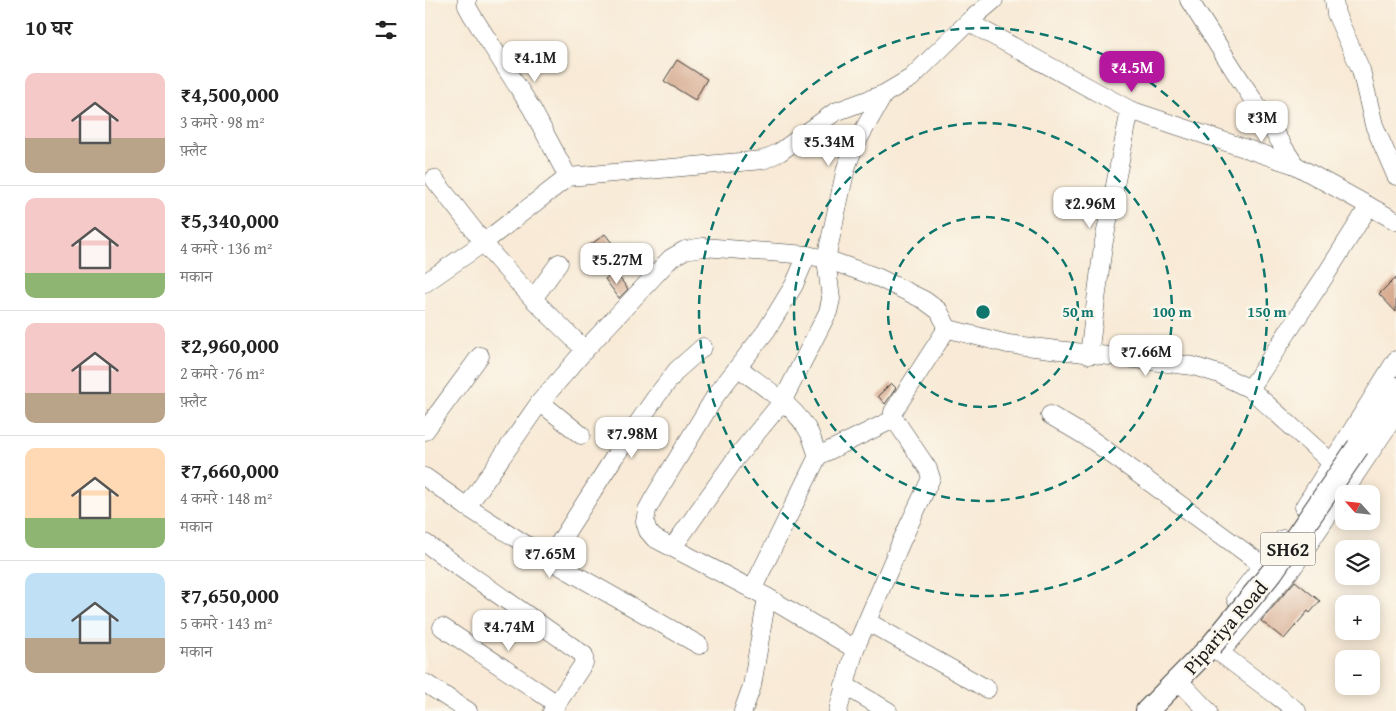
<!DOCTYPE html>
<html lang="hi">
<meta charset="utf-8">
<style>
:root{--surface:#fff;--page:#f2f2f2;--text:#222;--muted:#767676;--line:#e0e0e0;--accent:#b5179e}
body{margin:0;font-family:"Gentium Book Plus","Noto Serif Devanagari",serif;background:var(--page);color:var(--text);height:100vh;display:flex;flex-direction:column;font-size:19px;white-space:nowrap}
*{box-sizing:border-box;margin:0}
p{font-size:16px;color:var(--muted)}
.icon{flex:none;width:28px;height:28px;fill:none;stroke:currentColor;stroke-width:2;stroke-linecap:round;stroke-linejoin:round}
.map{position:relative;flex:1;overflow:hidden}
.panel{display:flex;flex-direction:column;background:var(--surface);width:425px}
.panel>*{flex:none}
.needle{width:32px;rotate:297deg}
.controls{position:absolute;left:910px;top:485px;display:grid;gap:10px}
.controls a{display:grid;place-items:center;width:45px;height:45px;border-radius:10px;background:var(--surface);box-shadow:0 2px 12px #0003;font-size:25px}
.price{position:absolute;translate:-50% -42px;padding:0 11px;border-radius:10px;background:#fff;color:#222;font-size:16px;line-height:32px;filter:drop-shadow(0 1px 2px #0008)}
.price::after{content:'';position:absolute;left:50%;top:30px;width:15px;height:11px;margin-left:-8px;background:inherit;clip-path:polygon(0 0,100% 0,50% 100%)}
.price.current{background:var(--accent);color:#fff}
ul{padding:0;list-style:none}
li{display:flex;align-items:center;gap:15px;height:125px;padding:0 25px}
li+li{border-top:1px solid var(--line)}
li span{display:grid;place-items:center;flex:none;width:140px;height:100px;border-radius:10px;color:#555}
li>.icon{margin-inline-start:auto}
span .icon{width:60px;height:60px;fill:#fffc;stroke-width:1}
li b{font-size:21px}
h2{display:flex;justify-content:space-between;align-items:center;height:60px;padding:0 25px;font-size:21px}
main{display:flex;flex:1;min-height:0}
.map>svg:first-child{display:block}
.building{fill:#d4a589}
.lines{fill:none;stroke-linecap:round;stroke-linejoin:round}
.minor-casing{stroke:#3d3b38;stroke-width:19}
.major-casing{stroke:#3d3b38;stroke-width:24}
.minor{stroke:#fff;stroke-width:18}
.major{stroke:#fff;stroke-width:22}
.major-bridge-casing{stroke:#3d3b38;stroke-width:24;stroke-linecap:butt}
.major-bridge{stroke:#fff;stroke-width:22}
.ring{fill:none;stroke:#0f766e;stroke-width:2.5;stroke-dasharray:9 6}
.labels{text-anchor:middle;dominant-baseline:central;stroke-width:5;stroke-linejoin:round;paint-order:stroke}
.shield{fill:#fbf7ec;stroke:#5f5e5a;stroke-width:1}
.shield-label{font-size:19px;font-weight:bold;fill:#1c1c1c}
.street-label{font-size:20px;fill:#1c1c1c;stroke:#fbf7ec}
.centre{fill:#0f766e;stroke:#fbf7ec;stroke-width:2.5}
.ring-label{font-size:15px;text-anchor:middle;font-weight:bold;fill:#0f766e;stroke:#fbf7ec;stroke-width:5;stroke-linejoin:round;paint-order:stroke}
</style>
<main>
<section class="panel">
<h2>10 घर<svg class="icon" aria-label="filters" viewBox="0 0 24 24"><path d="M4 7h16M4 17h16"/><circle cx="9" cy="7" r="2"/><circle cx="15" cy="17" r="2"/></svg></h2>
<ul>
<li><span style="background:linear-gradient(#f6c9c9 65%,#b9a48a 0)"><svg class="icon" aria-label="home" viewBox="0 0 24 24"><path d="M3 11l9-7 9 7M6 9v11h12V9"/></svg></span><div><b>₹4,500,000</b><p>3 कमरे · 98 m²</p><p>फ़्लैट</p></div></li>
<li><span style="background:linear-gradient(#f6c9c9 75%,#8fb573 0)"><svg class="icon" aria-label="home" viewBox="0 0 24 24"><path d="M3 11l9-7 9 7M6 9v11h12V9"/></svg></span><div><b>₹5,340,000</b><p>4 कमरे · 136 m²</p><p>मकान</p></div></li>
<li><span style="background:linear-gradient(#f6c9c9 70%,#b9a48a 0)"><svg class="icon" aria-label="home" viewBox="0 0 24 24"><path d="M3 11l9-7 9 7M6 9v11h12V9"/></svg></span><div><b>₹2,960,000</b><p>2 कमरे · 76 m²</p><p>फ़्लैट</p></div></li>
<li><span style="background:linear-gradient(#ffd9b3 70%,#8fb573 0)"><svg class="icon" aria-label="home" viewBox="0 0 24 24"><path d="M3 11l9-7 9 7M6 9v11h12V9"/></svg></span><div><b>₹7,660,000</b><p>4 कमरे · 148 m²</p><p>मकान</p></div></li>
<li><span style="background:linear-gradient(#bfe0f5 65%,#b9a48a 0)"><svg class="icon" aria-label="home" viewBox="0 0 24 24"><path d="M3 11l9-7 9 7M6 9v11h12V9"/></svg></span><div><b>₹7,650,000</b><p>5 कमरे · 143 m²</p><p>मकान</p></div></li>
</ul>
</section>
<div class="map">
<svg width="971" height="711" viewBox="0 0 971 711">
<rect width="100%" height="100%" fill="#fbf7ec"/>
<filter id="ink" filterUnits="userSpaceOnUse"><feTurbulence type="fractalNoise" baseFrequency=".02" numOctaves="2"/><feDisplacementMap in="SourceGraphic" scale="10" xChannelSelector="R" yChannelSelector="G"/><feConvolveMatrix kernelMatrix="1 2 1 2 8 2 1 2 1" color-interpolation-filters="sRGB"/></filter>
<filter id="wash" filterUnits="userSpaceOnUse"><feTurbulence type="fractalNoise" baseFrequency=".0096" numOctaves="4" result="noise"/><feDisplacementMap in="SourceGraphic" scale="20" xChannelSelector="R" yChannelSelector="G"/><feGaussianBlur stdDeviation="1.12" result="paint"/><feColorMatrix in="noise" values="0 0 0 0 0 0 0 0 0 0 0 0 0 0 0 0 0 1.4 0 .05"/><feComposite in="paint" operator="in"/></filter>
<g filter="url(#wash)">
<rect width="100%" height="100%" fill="#f8ead6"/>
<g id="blocks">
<g class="building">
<path d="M252,60L282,79L270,100L239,81Z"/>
<path d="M180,234L201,261L182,276L160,249Z"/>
<path d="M190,272L203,289L194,298L180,279Z"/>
<path d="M971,277V312L954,294Z"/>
<path d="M466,383L471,388L460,404L453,396Z"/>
<path d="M870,581L895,601L885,613L883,611L859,639L836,621Z"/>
</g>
</g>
</g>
<g filter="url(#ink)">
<use href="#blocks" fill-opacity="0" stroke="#3d3b38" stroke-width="1"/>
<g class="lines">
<defs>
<g id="minor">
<path d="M42,0V6L47,15L107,109L143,177"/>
<path d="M764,0L870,165L971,221"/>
<path d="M909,0L911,14L936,70L949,125L971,176"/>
<path d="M543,22L705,110L870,165"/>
<path d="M9,179L70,257L108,299L160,350"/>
<path d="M382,255L369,285L341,331L291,395L228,499L222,510L220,522L223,531L229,538L342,597L430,649"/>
<path d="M0,283L58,243L143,177L338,160L355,152L410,112L459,94L486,78L543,22L569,0"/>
<path d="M108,299L134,263"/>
<path d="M520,328L583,344L768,366L794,374L825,389L907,463L928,479"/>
<path d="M664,355L678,246L705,110"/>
<path d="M314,368C338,387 371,406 385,434C388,441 390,449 393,456L327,590"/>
<path d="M825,389L900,276L944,206"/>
<path d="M115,402L156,435"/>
<path d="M625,415L667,440L847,572"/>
<path d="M0,431L55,356"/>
<path d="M393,456L469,419"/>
<path d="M0,477L42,507L128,562L274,645"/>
<path d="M42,507L115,402L160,350L246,258L260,250L278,247L382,255L401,259L454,278L499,300L514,311L521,325L519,333L468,412V417L503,469L506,478L476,542L430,649L413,711"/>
<path d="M879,507L971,360"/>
<path d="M0,543L159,655V663L127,711"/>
<path d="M248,547L311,458L357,402L403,312L406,299L401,259L421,168L429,147L459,94"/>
<path d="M124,559L190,456L231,397L252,370L278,347"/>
<path d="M811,599L858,539"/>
<path d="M443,622L562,689"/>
<path d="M17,627L132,704"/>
<path d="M786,646L800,647L869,566L971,414"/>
<path d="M786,646L872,711"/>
<path d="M753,680L783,711"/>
<path d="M0,683L43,711"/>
<path d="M419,685L463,711"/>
<path d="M318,711L327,686L342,597"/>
</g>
<g id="major">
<path d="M933,447L971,388"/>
<path d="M722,711L786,646"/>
</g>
</defs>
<use href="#minor" class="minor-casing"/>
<use href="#major" class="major-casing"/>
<use href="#minor" class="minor"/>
<use href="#major" class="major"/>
<defs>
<path id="major-bridge" d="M786,646L847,572L933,447"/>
</defs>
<use href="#major-bridge" class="major-bridge-casing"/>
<use href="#major-bridge" class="major-bridge"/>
</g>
</g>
<g class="ring">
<circle cx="558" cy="312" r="95"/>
<circle cx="558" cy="312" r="189"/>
<circle cx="558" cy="312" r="284"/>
</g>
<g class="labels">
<rect class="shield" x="835.5" y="532.5" width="55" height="33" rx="4"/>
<g class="shield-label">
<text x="863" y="549">SH62</text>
</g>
<g class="street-label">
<text transform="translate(800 627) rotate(-49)">Pipariya Road</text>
</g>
</g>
<circle cx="558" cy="312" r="8" class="centre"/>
<g class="ring-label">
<text x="653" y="317">50 m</text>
<text x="747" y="317">100 m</text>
<text x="842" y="317">150 m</text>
</g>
</svg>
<div class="controls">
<a><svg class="needle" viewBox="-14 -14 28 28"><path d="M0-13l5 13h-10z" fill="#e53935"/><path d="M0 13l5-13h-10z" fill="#767676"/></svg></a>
<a><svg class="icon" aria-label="layers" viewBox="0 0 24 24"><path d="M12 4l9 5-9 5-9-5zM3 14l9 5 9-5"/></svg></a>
<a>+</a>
<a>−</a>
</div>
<b class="price" style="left:110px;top:83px">₹4.1M</b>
<b class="price current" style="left:707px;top:93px">₹4.5M</b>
<b class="price" style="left:837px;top:143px">₹3M</b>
<b class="price" style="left:404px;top:167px">₹5.34M</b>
<b class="price" style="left:665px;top:229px">₹2.96M</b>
<b class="price" style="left:192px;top:285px">₹5.27M</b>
<b class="price" style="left:721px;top:377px">₹7.66M</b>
<b class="price" style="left:207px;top:459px">₹7.98M</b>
<b class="price" style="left:125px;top:579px">₹7.65M</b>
<b class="price" style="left:84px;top:652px">₹4.74M</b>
</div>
</main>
